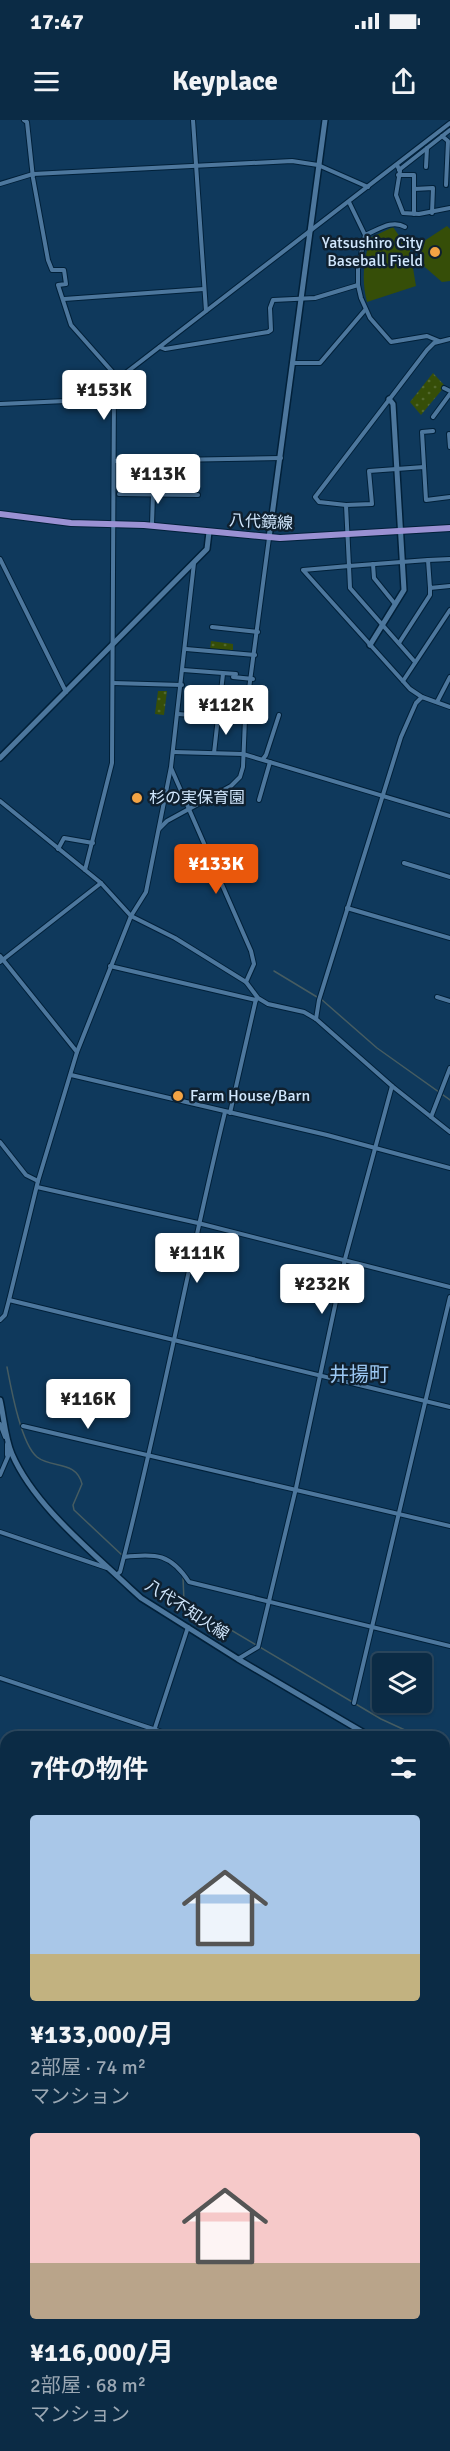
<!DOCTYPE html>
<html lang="ja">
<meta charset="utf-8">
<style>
:root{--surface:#0b2b45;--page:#14334c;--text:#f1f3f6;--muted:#9aa7b3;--line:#2b475e;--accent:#ea580c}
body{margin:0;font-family:Signika,"Noto Sans JP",sans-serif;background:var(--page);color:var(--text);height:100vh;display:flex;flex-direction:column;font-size:22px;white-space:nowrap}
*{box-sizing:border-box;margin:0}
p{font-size:20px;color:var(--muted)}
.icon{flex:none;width:33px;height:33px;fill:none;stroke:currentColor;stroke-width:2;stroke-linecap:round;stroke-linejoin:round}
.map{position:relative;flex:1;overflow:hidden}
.sheet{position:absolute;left:0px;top:1611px;width:450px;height:720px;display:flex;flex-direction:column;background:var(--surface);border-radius:18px 18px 0 0;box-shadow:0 2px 4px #0004,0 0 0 2px var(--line)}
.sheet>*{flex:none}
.fabs{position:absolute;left:372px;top:1533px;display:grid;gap:12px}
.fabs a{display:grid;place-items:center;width:60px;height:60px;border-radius:6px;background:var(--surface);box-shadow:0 2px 4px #0004,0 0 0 2px var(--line);font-size:30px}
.price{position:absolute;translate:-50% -51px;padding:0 14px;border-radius:6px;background:#fff;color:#222;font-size:20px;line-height:39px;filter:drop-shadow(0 2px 3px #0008)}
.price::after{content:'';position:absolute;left:50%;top:36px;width:18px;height:14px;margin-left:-9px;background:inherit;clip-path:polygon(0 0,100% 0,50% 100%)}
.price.on{background:var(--accent);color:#fff}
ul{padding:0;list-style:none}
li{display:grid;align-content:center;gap:12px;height:318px;padding:0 30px}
li span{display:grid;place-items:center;height:186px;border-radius:6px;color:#555}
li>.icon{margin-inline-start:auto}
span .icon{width:108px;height:108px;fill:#fffc;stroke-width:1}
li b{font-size:26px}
h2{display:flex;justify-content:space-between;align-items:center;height:72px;padding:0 30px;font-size:26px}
.status{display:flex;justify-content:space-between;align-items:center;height:42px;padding:0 30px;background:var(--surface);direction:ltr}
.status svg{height:16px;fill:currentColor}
header{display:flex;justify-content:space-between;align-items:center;height:78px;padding:0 30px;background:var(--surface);font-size:27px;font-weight:700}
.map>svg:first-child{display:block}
.grass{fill:url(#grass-dots)}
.garden{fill:#364e08}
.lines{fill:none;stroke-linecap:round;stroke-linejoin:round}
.stream{stroke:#465c61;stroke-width:1.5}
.street-casing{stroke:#012039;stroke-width:6}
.secondary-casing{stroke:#012039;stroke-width:8}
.primary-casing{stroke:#012039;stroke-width:8}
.street{stroke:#4d779d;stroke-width:4}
.secondary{stroke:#4d779d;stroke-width:5}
.primary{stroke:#9a91d3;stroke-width:6}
.poi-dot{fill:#f4a444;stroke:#0f202f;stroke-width:2}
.labels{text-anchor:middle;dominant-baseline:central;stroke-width:5;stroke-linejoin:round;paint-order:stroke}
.poi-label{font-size:16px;fill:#d1e7fd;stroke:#0f202f;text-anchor:start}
.street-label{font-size:16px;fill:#d1e7fd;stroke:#0f202f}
.quarter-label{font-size:20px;fill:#9cc8f3;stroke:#0f202f}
</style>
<div class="status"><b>17:47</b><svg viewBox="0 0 49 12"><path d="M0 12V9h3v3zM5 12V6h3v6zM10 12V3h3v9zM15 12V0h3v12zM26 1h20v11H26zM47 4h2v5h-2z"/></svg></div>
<header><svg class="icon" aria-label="menu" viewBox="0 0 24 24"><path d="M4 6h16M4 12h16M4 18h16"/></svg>Keyplace<svg class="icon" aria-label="share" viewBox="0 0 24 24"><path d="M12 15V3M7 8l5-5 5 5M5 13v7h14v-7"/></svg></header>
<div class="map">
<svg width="450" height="2331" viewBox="0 0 450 2331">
<defs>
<pattern id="grass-dots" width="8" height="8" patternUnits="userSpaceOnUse" patternTransform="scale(1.5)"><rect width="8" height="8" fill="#364e08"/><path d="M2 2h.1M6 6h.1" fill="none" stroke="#52682d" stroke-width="1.8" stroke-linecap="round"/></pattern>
</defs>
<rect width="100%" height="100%" fill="#0f395c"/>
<g class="grass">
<path d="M433,253L445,266L421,295L410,282Z"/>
<path d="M211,521L233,524V533L210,530Z"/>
<path d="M158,571H167L164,595L155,594Z"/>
</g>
<g class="garden">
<path d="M447,106L450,109V161L442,162L419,142L421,123Z"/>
<path d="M393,107L404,123L409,124L416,166L367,182C361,159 364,141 370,118Z"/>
</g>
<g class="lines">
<g class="stream">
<path d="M274,851L317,877"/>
<path d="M321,879L377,928L450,980"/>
<path d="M7,1247C11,1268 21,1324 37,1337C52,1349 76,1340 82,1364L73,1385L74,1390L123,1436"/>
<path d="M183,1457L184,1482L381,1599L407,1611L430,1617"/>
<path d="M444,1623L450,1626"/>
</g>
<defs>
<g id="street">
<path d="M24,0L27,2L33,58L48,140L52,150H64L66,164L58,165L71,205L117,257"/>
<path d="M193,0L206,191"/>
<path d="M442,16L448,21L446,65"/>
<path d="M397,45L400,51L396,75L403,93L419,94L450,88"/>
<path d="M426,47L427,28"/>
<path d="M399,50L450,10"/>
<path d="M398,55H414V94"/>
<path d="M0,64L33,54L292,41L318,45L368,67"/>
<path d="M414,69L433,68L432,93"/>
<path d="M349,82L365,115L358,149V165L361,178L370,198L391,222L427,216L439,221"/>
<path d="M365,115C378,110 392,99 405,107"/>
<path d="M64,179L204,169"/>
<path d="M160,227L165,229L268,212L271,210L270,188L273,180L315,178L358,165"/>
<path d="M293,243H320L365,190"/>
<path d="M444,268L450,271"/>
<path d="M0,284L66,281L114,262L450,3"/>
<path d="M433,297L450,274"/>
<path d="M433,311L422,312L426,380L450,377"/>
<path d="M449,314L450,327"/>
<path d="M114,341L281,338"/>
<path d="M424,347L369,351L372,384L346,385L349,446L428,440L430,468L450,466"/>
<path d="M119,374L198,375"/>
<path d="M346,385L319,382L315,377L427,230L434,223L450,219"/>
<path d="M152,405L153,374"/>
<path d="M0,439L66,572"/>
<path d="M428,440L450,439"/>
<path d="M373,444L374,458L395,484"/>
<path d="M212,507L258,512"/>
<path d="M399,523L430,475V468"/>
<path d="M186,529L255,535"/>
<path d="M415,542L350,468L349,446L303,450L410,569L422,577L450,587"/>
<path d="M183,550L236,554"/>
<path d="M233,557L253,559"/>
<path d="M403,561L450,490"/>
<path d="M113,563L182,565"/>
<path d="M437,582L450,557"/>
<path d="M178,594L245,599"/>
<path d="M173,632L243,634L450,696"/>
<path d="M214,633L223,554"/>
<path d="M263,639L266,635L279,595"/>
<path d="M171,648L251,831L254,844L246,862"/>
<path d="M259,680L270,642"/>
<path d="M0,681L101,763L131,796L175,818L246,862L258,878L268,884L304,892L316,899L392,966L450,1012"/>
<path d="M159,709L167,701L231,666L240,657L243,647L245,599L269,418"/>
<path d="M58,729L64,718L93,723"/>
<path d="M404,743L450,757"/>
<path d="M85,750L112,643L114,262"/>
<path d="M347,788L450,818"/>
<path d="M0,836L77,932"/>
<path d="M0,842L101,763"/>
<path d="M110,846L256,880"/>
<path d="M437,877L450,881"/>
<path d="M316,899L319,880L401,617L416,583L422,577"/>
<path d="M71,955L327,1015L450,1048"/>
<path d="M230,993L256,879"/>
<path d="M431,997L450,948"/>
<path d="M0,1022L26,1055L38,1061"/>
<path d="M37,1067L198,1103L450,1167"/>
<path d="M9,1180L450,1287"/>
<path d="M0,1200L5,1195L9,1180L38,1061L77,932L131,796L146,772L171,647L194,443"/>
<path d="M0,1304L5,1317"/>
<path d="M23,1306L450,1406"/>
<path d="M7,1324V1335"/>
<path d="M0,1355L9,1334"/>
<path d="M0,1412L107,1448"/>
<path d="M124,1437C156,1433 171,1434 189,1462L450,1526"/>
<path d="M116,1455L120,1452C160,1299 188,1144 225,992"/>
<path d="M238,1539L258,1527L296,1368L345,1139L392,966"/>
<path d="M0,1558L177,1617"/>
<path d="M354,1583L450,1177"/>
<path d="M152,1617L188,1507"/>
<path d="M0,1703L6,1705"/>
<path d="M444,1704L450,1706"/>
<path d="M444,1846L450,1848"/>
<path d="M0,1995L6,1997"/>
<path d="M0,2073L6,2057"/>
<path d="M0,2137L6,2138"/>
<path d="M444,2140L450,2142"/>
<path d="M0,2284L6,2286"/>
<path d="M444,2285L450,2287"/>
<path d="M131,2325L150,2331"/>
</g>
<g id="secondary">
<path d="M269,418L325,0"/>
<path d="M370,525L404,470L393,284L389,279"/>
<path d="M0,638L207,429L209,412"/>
<path d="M0,1280C4,1297 5,1318 12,1334C34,1385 90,1430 130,1468L141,1478L238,1539L371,1617"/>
<path d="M444,1648L450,1650"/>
<path d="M0,1848L6,1850"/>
<path d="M444,1994L450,1996"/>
<path d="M444,2196L450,2177"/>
<path d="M399,2331L401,2325"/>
</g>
<path id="primary" d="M0,394L71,403L144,405L280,418L450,408"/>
</defs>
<use href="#street" class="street-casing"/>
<use href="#secondary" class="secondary-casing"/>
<use href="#primary" class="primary-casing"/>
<use href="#street" class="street"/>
<use href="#secondary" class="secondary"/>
<use href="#primary" class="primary"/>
</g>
<g class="poi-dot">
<circle cx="435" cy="132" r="6"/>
<circle cx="137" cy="678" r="6"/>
<circle cx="178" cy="976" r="6"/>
</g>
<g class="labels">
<g class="poi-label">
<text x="423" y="123" text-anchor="end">Yatsushiro City<tspan x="423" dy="18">Baseball Field</tspan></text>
<text x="149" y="678">杉の実保育園</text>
<text x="190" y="976">Farm House/Barn</text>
</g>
<g class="street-label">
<text transform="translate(261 402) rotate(3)">八代鏡線</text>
<text transform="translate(187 1490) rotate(33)">八代不知火線</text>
</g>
<g class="quarter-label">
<text x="359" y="1254">井揚町</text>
</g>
</g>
</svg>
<div class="fabs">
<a><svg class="icon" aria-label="layers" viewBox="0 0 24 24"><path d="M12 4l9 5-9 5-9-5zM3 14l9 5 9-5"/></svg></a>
</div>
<b class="price" style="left:104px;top:301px">¥153K</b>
<b class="price" style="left:158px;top:385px">¥113K</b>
<b class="price" style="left:226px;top:616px">¥112K</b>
<b class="price on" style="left:216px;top:775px">¥133K</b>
<b class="price" style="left:197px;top:1164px">¥111K</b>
<b class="price" style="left:322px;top:1195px">¥232K</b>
<b class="price" style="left:88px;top:1310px">¥116K</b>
<section class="sheet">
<h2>7件の物件<svg class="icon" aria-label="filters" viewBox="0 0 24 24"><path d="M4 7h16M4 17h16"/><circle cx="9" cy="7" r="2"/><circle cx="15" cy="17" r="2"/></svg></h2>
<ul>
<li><span style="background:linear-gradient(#a9c7e8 75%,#c2b280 0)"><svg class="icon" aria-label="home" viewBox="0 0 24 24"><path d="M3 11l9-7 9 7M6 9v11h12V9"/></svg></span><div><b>¥133,000/月</b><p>2部屋 · 74 m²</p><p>マンション</p></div></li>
<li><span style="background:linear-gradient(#f6c9c9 70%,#b9a48a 0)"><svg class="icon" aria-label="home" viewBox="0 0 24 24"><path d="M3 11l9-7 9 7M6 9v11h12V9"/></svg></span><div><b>¥116,000/月</b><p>2部屋 · 68 m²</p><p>マンション</p></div></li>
</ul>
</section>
</div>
